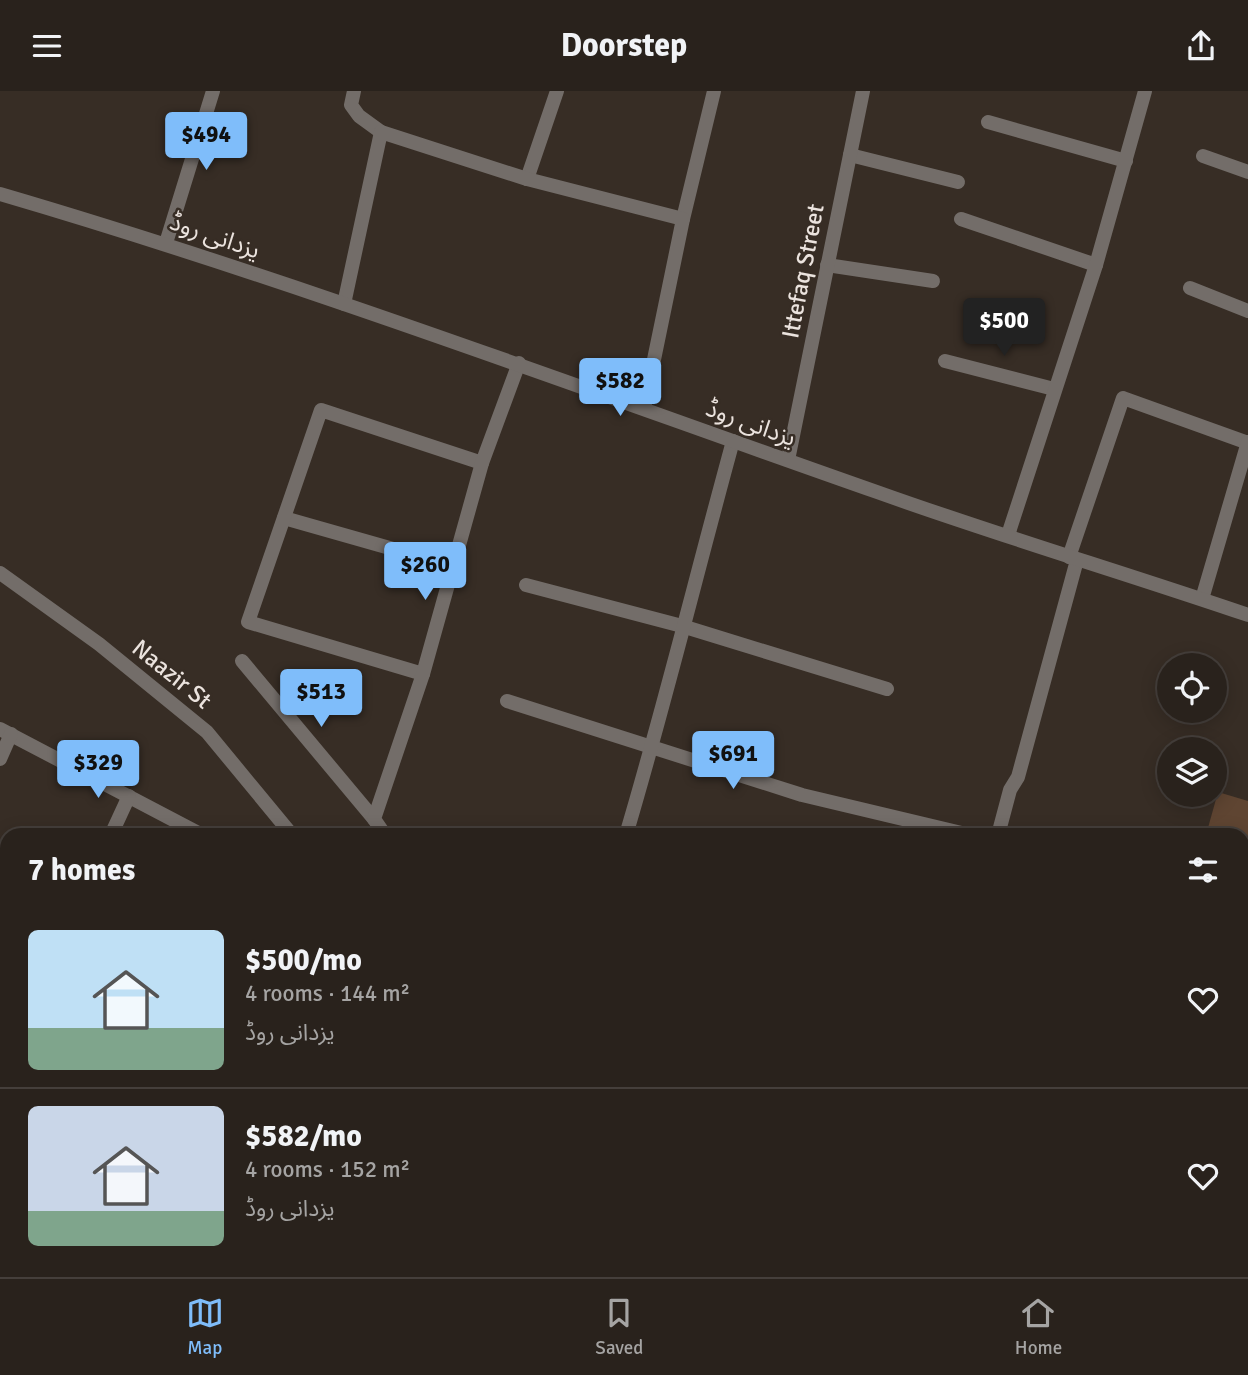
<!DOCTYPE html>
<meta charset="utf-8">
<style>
:root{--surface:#29221c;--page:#352f29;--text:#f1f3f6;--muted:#a5a4a3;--line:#453f3b;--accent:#7fbdfa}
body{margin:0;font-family:Signika,"Noto Sans Arabic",sans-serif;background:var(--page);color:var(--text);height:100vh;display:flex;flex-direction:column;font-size:26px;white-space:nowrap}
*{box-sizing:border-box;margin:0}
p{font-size:23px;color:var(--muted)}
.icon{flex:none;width:38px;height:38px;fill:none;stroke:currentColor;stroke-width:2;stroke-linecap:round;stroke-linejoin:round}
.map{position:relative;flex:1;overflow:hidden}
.drawer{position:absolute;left:0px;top:737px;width:1250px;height:450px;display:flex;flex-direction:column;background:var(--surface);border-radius:21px 21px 0 0;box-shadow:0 4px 18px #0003,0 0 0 2px var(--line)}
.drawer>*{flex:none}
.fabs{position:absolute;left:1157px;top:562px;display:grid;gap:14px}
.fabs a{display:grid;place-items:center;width:70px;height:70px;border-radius:50%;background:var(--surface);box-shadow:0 4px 18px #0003,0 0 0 2px var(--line);font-size:35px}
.price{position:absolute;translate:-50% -60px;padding:0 16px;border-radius:7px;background:var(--accent);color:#111;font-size:23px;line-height:46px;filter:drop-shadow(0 2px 4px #0008)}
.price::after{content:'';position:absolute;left:50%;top:42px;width:21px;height:16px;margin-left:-10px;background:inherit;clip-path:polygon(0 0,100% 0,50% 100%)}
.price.on{background:#222;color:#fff}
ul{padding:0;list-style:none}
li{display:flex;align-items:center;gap:21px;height:175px;padding:0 28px}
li+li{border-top:2px solid var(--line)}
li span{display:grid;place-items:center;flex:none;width:196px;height:140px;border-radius:10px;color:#555}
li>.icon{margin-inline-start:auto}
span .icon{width:84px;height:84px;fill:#fffc;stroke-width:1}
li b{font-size:30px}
h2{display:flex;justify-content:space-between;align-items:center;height:84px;padding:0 28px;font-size:30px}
header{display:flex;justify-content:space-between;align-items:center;height:91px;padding:0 28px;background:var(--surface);font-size:32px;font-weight:800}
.menu{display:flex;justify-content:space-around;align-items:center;height:98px;border-top:2px solid var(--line);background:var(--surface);font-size:19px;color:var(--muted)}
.menu a{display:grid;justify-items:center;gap:4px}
.menu .on{color:var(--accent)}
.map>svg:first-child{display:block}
.green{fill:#5f4532}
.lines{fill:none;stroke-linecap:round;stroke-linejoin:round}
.minor{stroke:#736d69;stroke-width:14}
.tertiary{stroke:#736d69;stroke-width:14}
.labels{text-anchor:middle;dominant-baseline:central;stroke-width:5;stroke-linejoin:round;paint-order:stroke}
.street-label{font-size:24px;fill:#ebe3de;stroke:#372d25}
</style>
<header><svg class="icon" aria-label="menu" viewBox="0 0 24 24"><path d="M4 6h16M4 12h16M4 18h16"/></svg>Doorstep<svg class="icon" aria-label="share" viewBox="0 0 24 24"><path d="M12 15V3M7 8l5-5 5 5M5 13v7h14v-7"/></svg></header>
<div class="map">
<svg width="1248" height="1186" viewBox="0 0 1248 1186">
<rect width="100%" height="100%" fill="#372d25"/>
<path class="green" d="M1218,701L1248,710V1084L1242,1082V744H1206Z"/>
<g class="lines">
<g class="minor">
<path d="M354,0L351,14L359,25L381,41"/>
<path d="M988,31L1126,70"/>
<path d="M850,64L958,91"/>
<path d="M1203,65L1248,81"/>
<path d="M527,88L557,0"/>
<path d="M683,128L714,0"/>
<path d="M961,128L1096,174"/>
<path d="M166,152L213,0"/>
<path d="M827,174L933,190"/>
<path d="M1190,197L1248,220"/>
<path d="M344,213L381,41L527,88L683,128L644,317"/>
<path d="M945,270L1054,298"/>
<path d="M788,369L863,0"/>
<path d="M284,427L453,475"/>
<path d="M1008,444L1096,174L1145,0"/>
<path d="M1069,466L1123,307L1248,352"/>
<path d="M0,482L99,553L207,641L292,744"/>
<path d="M526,494L682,535L887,598"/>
<path d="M1202,508L1248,351"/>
<path d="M242,570L374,728"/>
<path d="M423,583L248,531L321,319L482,372"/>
<path d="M507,610L802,704L970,744"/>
<path d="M0,638L202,744"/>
<path d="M0,668L11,643"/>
<path d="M111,744L129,705"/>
<path d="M385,744L374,728L423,583L482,372L519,272"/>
<path d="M512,744H524"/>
<path d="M626,744C665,613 697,481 733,350"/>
<path d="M998,744L1010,699L1018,686L1077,469"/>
<path d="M0,982L7,984"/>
<path d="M0,1067L7,1043"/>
<path d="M101,1186L104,1180"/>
<path d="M226,1186L228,1180"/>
<path d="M303,1186L305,1180"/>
<path d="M384,1186L386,1180"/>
<path d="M527,1186L528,1180"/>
<path d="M677,1186L678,1180"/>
<path d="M891,1186V1180"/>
<path d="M1015,1186L1016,1180"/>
<path d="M1160,1186L1162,1180"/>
</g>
<path class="tertiary" d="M0,103C297,190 586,299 877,401C1000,445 1125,482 1248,524"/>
</g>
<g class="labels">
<g class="street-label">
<text transform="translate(215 145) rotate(19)">یزدانی روڈ</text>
<text transform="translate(803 180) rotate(-79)">Ittefaq Street</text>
<text transform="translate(751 332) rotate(20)">یزدانی روڈ</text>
<text transform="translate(172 583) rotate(39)">Naazir St</text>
</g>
</g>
</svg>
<div class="fabs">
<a><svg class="icon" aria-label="locate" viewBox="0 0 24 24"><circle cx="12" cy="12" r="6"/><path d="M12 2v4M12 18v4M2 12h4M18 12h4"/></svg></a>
<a><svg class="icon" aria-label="layers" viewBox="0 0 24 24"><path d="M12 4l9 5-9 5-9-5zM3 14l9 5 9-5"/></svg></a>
</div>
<b class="price" style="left:206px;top:81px">$494</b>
<b class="price on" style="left:1004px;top:267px">$500</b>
<b class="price" style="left:620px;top:327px">$582</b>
<b class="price" style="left:425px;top:511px">$260</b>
<b class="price" style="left:321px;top:638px">$513</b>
<b class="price" style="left:733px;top:700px">$691</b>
<b class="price" style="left:98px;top:709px">$329</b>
<section class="drawer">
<h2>7 homes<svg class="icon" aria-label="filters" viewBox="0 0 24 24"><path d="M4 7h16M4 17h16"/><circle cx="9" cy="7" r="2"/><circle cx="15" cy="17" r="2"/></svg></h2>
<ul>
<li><span style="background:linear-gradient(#bfe0f5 70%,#7fa58c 0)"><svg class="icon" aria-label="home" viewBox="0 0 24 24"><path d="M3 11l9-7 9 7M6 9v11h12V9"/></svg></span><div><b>$500/mo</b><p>4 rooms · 144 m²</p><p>یزدانی روڈ</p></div><svg class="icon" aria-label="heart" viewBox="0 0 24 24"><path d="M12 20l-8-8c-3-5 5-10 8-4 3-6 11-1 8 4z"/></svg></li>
<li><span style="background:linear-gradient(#c9d6e8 75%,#7fa58c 0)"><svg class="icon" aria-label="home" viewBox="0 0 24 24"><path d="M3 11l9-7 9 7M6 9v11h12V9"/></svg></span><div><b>$582/mo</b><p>4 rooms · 152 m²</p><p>یزدانی روڈ</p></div><svg class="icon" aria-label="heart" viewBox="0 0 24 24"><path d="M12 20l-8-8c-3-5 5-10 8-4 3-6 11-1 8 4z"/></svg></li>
</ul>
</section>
</div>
<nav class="menu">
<a class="on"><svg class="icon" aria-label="map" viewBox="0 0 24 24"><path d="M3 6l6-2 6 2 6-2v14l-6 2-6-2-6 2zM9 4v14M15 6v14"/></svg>Map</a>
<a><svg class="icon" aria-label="saved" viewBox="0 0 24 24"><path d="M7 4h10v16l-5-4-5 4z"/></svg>Saved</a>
<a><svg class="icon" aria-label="home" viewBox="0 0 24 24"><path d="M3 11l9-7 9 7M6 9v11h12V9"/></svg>Home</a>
</nav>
